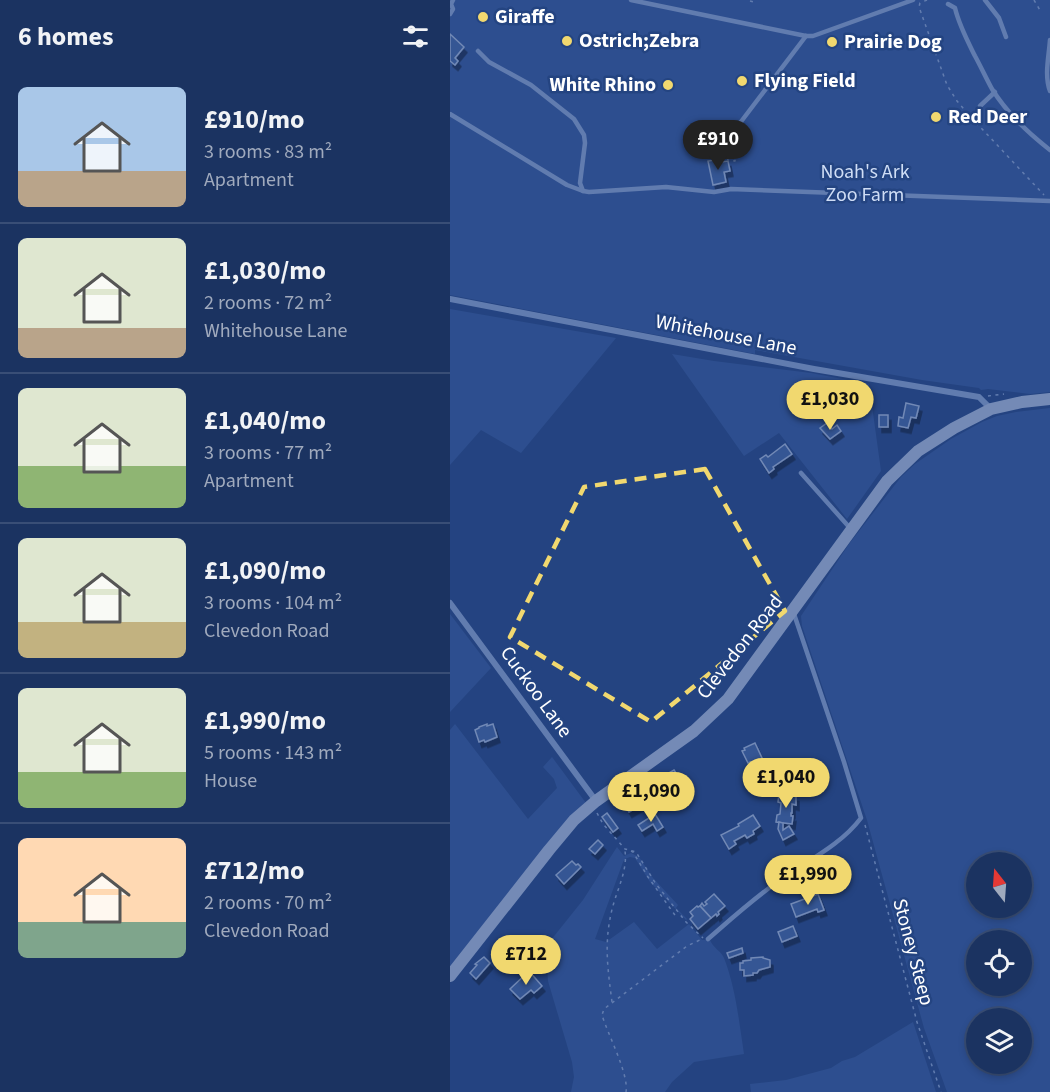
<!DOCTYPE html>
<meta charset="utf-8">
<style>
:root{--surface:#1b3361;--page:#243b67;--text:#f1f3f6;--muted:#a0aabd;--line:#394e76;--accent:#f1d86f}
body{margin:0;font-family:"Source Sans 3",sans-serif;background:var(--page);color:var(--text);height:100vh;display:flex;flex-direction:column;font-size:22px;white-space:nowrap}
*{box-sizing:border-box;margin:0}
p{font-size:20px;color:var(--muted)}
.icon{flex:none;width:33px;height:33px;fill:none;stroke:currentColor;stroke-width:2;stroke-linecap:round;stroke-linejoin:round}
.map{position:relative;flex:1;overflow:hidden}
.drawer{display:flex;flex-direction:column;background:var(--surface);width:450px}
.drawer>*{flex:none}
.needle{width:39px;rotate:343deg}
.controls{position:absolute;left:516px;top:852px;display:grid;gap:12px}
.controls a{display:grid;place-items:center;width:66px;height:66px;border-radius:50%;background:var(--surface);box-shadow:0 3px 9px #0003,0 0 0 2px var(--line);font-size:30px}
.price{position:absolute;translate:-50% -51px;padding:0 14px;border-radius:21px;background:var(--accent);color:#111;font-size:20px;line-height:39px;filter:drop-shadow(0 2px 3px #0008)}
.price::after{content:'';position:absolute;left:50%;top:36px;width:18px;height:14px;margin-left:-9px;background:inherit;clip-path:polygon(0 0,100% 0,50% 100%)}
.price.current{background:#222;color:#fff}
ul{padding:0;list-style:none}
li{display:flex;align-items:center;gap:18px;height:150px;padding:0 18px}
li+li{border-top:2px solid var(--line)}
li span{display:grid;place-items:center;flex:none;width:168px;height:120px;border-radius:9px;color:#555}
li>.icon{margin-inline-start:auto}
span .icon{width:72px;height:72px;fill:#fffc;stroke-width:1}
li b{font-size:26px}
h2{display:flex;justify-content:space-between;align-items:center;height:72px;padding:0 18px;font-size:26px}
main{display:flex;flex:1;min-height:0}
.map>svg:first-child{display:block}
.green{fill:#395c9f;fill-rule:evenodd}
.building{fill:#4c6daa;stroke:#cfddf5;stroke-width:1.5;filter:url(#shadow)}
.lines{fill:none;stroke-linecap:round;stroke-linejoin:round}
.path{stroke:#acc1e7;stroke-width:1.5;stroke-dasharray:3 4.5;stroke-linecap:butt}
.lane{stroke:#acc1e7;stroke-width:4.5}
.street{stroke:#acc1e7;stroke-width:6}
.secondary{stroke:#d5e0f6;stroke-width:12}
.marked{fill:none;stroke:#f1d86f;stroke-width:4.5;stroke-dasharray:12 8;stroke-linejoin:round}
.poi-dot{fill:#f1d86f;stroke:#244481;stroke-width:2}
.labels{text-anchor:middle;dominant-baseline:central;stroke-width:5;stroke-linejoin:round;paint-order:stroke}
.poi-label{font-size:20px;font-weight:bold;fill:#fff;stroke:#244481;text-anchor:start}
.park-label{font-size:20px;fill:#cfddf5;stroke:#244481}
.street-label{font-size:20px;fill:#fff;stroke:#244481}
</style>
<main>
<section class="drawer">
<h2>6 homes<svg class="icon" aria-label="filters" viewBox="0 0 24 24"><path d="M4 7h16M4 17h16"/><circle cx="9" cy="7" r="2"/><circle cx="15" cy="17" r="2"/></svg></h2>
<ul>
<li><span style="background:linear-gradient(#a9c7e8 70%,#b9a48a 0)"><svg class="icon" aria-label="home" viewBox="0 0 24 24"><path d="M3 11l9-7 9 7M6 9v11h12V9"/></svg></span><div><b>£910/mo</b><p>3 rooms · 83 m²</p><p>Apartment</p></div></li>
<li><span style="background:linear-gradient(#dfe7d0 75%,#b9a48a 0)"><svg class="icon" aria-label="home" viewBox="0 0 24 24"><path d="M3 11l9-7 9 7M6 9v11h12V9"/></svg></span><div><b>£1,030/mo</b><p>2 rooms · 72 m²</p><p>Whitehouse Lane</p></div></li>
<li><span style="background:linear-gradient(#dfe7d0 65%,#8fb573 0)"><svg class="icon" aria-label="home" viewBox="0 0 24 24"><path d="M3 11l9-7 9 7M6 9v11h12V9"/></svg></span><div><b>£1,040/mo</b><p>3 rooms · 77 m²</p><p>Apartment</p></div></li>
<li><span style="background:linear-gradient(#dfe7d0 70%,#c2b280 0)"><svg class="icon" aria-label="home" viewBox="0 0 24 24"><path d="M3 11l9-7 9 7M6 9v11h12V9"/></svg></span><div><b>£1,090/mo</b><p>3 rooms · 104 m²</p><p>Clevedon Road</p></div></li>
<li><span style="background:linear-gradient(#dfe7d0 70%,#8fb573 0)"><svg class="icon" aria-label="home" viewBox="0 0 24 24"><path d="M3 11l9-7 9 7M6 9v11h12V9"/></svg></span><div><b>£1,990/mo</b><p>5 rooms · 143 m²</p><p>House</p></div></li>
<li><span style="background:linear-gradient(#ffd9b3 70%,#7fa58c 0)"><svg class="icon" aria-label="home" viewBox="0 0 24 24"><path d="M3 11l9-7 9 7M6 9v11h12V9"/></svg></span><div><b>£712/mo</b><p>2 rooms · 70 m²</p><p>Clevedon Road</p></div></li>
</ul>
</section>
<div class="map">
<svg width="600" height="1092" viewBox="0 0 600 1092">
<defs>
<filter id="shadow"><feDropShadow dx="3" dy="5.5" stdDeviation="0" flood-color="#0009"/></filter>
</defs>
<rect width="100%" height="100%" fill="#244481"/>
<g class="green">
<path d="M0,0H600V392L580,394L538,389L531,390L529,388L472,380L305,350V354L0,295Z"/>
<path d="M0,309L166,338L71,453L31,430L0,465Z"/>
<path d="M222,354L264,361L361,373L419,384L431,471L397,519L329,433L294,456Z"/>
<path d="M600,408V1092H497L474,1028L417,820L352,626L351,616L399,544L451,477L465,464L501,439L532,422L547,416L566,412ZM526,862H572V908H526ZM526,940H572V986H526ZM526,1018H572V1064H526Z"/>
<path d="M0,614L41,668L0,712Z"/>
<path d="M5,724L78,819L107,788L104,779L93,767L102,757L136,803C86,855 43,912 0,969V730Z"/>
<path d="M167,847L174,856L181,853L189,857L203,878L228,905L226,908L237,919L236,920L200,882L185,858L180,857L175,859L173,862L145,939L156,942L184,922L207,949L239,924L252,940H260C263,948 271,951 274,958C286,989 289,1022 294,1054L244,1062L222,1082L215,1092H121L124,1077L122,1062L98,981L97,964L95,953L102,944L101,940L133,900Z"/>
<path d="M463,1022L486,1092H301L300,1084L336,1080L381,1068L392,1061L405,1057Z"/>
</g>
<g class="building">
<path d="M0,34L14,47L5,58L8,61L5,65L0,61Z"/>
<path d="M271,159L272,162L278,161L280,171L274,172L276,182L263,185L258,161Z"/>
<path d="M456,403L469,406L466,418L461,417L458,428L448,426L449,417L453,418Z"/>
<rect x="429" y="415" width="9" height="12"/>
<path d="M377,423L382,429L387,425L391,431L380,439L370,428Z"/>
<path d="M335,444L342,454L323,467L324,469L319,473L310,459L316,455L318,457Z"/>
<path d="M37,724V726L43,724L47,737L35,742L34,740L29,742L25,730L29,728V727Z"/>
<path d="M305,743L319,773L306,778L300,762L298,763L292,751L295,750L294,748Z"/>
<path d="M336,765L339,773L324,780L321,772Z"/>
<path d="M224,770L232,782L220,789L223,794L216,798L209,787L210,786L208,782L218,776L217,774Z"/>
<path d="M329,794L346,796V805L342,804V813H341V816H343L342,824L326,822L327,815L330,814L331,803L328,802Z"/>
<path d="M193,798L196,802L179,812L176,807Z"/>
<path d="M157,813L168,828L163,832L152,817Z"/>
<path d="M205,814L213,827L207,831L203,824L192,831L188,825Z"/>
<path d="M303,815L310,826L303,831L304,834L297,838L295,835L284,841L286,844L279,849L271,835L289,826L288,824Z"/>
<path d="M329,822L333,823V830L339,826L344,834L333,840L328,829Z"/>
<path d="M148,840L153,845L145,854L139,849Z"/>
<path d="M122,861L126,865L128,864L131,867L114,884L106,875Z"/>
<path d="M264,894L275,906L268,912L269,914L267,916L266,914L261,918L250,906L252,903L254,906L257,904L255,902Z"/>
<path d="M368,894L374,910L368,912L367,909L346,917L341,904Z"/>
<path d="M247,906L248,907L250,906L261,918L248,929L240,919L243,916L240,912Z"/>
<path d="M343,926L347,936L332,942L328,932Z"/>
<path d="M292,948L293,953L279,958L277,953Z"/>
<path d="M34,957L40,963L26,979L20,973L27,965L25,964Z"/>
<path d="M313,957V958L320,960V967L309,970L307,973H303V975L294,976V970H290V963H293V961L301,960V958Z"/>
<path d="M79,971L92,986L84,993L81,990L70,999L60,989Z"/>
</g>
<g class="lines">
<g class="path">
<path d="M477,0L470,3L469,7L497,85L507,101L519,115L594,195"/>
<path d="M584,0L591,12"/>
<path d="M300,1L304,2"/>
<path d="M277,158L278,160L285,161V156"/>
<path d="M538,396L554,394"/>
<path d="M147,813L153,824L175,849L186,852L206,884L236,922L253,938"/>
<path d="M415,825L467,1022L491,1092"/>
<path d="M181,851L183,852L198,877L227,918"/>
<path d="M162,1002C158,971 154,945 161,914C165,893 178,872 175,851"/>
<path d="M176,1092C179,1074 158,1035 152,1015L154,1009L237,946L252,939"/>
</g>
<g class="lane">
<path d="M181,0L356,36H363L463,0"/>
<path d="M535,0L549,18L556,37"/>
<path d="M498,4L505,8C509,25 517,40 525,56C531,67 536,78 542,89C557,113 578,133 600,150"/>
<path d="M0,14L3,9L1,4L3,0"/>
<path d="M600,40C599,56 594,75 600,91"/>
<path d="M28,51L39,62L81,85L124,119L134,135L135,143L130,183L133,191"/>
<path d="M530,106L545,92"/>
<path d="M0,114L117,185L133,191L139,192L216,187L264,192L281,189L600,201"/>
<path d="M273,151L278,143L286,136L290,123L356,36"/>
<path d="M351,473L400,528"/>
<path d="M258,939C280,920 302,900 326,883C355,862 390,846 411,818L394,762L344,614"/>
</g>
<g class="street">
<path d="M0,299L364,369L529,397L541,409"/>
<path d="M0,603L146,801"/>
</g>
<path class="secondary" d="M0,976L99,850L124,820L146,801L244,731L278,699L437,481L468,451L504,428L541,409L572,402L600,399"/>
</g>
<path d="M0 0H600V1092H0ZM255,469L335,611L201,722L60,637L134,487Z" fill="#244481" fill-opacity=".55" fill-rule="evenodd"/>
<path class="marked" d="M255,469L335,611L201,722L60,637L134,487Z"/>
<g class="poi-dot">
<circle cx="33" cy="17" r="6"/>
<circle cx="117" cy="41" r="6"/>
<circle cx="382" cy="42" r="6"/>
<circle cx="292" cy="81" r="6"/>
<circle cx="218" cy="85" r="6"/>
<circle cx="486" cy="117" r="6"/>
</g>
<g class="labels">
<g class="poi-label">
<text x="45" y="17">Giraffe</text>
<text x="129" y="41">Ostrich;Zebra</text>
<text x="394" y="42">Prairie Dog</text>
<text x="304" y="81">Flying Field</text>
<text x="206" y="85" text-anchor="end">White Rhino</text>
<text x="498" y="117">Red Deer</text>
</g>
<g class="park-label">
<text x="415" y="172">Noah's Ark<tspan x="415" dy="23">Zoo Farm</tspan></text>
</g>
<g class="street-label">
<text transform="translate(276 335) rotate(11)">Whitehouse Lane</text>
<text transform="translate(290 647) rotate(-52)">Clevedon Road</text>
<text transform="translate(86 692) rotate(54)">Cuckoo Lane</text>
<text transform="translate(463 952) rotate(75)">Stoney Steep</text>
</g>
</g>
</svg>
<div class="controls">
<a><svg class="needle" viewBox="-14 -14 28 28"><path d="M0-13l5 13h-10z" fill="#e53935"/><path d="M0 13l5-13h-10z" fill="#a0aabd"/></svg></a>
<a><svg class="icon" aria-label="locate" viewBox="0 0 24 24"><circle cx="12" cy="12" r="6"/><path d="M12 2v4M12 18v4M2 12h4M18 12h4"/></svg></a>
<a><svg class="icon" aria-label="layers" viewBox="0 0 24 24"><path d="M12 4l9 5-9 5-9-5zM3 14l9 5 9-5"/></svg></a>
</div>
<b class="price current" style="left:268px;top:171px">£910</b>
<b class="price" style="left:380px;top:431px">£1,030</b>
<b class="price" style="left:336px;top:809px">£1,040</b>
<b class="price" style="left:201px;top:823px">£1,090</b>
<b class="price" style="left:358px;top:906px">£1,990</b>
<b class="price" style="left:76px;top:986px">£712</b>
</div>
</main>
